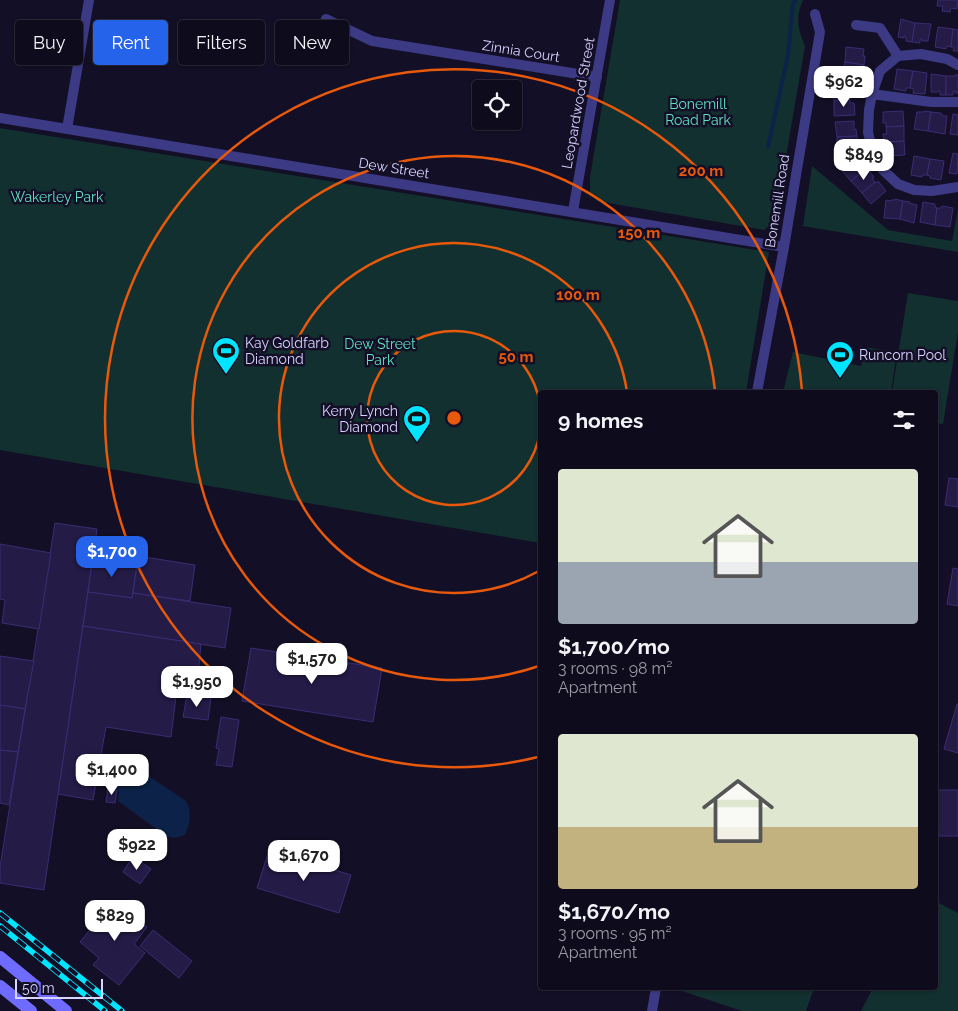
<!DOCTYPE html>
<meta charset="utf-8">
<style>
:root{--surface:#0e0b1c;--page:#171425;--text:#f1f3f6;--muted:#9b9ba3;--line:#2e2b3b;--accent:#2563eb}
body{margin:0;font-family:Raleway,sans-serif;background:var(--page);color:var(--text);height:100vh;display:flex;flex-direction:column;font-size:19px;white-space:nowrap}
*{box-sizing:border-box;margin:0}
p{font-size:16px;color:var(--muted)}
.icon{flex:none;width:28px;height:28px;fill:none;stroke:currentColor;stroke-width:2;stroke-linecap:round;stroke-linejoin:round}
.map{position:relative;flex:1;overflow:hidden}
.side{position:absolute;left:538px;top:390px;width:400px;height:600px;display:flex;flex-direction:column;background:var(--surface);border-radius:5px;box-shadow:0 1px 4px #0004,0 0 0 1px var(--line)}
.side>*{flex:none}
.top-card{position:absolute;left:15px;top:20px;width:448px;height:45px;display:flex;gap:10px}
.tools{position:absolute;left:472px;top:80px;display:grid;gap:10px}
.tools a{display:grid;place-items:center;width:50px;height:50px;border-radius:5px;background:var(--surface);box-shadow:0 1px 4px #0004,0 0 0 1px var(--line);font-size:25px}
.scale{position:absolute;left:15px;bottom:12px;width:88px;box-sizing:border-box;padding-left:5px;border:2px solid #d9d4ff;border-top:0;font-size:14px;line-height:18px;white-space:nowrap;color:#d9d4ff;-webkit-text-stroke:4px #130f26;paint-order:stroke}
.price{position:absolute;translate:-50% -42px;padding:0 11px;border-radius:10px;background:#fff;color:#222;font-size:16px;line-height:32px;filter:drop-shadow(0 1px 2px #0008)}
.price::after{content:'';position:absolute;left:50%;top:30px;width:15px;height:11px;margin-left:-8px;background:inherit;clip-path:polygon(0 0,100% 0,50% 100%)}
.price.selected{background:var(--accent);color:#fff}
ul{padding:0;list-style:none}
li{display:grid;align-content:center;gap:10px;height:265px;padding:0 20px}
li span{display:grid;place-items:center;height:155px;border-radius:5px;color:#555}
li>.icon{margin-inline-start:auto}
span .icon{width:90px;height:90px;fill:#fffc;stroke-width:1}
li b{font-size:21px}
h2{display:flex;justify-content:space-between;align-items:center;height:60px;padding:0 20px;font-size:21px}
.tag{padding:0 18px;border-radius:5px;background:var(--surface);box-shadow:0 1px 4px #0004,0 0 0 1px var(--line);font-size:18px;line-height:45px}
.tag.selected{background:var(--accent);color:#fff}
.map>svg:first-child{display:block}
.green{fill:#12302f}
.water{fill:#0c2248}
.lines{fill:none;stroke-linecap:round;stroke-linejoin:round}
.stream{stroke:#0c2248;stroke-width:4}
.building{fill:#241b47;stroke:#3b2d73}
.street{stroke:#3d3a85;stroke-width:10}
.secondary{stroke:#6f6bff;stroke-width:12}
.rail-casing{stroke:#00e5ff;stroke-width:5.5}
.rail{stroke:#130f26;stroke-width:4;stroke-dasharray:11;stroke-linecap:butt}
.ring{fill:none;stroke:#e8590c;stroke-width:2.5}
.labels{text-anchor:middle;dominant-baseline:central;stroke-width:5;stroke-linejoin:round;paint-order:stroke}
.street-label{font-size:14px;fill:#d9d4ff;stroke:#130f26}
.park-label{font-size:14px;fill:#5fe0c0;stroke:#130f26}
.poi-label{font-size:14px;fill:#d9d4ff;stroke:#130f26;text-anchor:start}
.centre{fill:#e8590c;stroke:#130f26;stroke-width:2.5}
.ring-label{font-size:15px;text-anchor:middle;font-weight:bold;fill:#e8590c;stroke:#130f26;stroke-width:5;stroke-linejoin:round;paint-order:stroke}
</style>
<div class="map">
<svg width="958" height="1011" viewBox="0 0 958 1011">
<rect width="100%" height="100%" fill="#130f26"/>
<g class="green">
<path d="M620,0H803C795,18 798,29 805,46L775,221L764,230L597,201L590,193V177Z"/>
<path d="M0,128L769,252L746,392H540V543L0,450Z"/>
<path d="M812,166L888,230L952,241L958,209V252L803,226Z"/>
<path d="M908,293L958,301V332L943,424L935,423V392H892Z"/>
<path d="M865,347L897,352L891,392H783L793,352L861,366Z"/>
<path d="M935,901L958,913V1011H861L873,988H935Z"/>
<path d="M680,988H814L806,1011H742L679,990Z"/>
</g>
<path class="water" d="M135,769L144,773L186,801C192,812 190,824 185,835L175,838L166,836L118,801L119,791L114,786C119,777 125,771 135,769Z"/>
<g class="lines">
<path class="stream" d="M768,147L788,55L793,3L796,0"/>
</g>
<g class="building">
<path d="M938,0H958L957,9L951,8L950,12L942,11L943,6H937Z"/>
<path d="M901,19L915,23L912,42L906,41V37L904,36V38L898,37Z"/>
<path d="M915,23L931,24L928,41H922V39H920V43L912,42Z"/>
<path d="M938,27L953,29L951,47L947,46L946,49L935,47Z"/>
<path d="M953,29L958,30V51H953L954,47H951Z"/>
<path d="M846,47L864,49L863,56H865L864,65L845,62Z"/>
<path d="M845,62L864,65L863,72H860L859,80L841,77Z"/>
<path d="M897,69L913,71L910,88H906V91L894,89Z"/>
<path d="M913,71L927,73L925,94L913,93L914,89L910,88Z"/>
<path d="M931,74L946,76V95H940V91H938V92H931Z"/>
<path d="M955,75H958V93H955V91H953V95H946V76H955Z"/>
<path d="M853,85L854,96H850V100L834,101L833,86Z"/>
<path d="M850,100V103H854L855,115L834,116V101Z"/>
<path d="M903,111L904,126L886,127V123H883V112Z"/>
<path d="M925,111L931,112L928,131L914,129L917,112H923Z"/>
<path d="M931,112L940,113L942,114V116H947L945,134L928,131Z"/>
<path d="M953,114L958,115V135L950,134Z"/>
<path d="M854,121V130L856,129L857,136L837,137L835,122Z"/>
<path d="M904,126V141L887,142V141H884L883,134H887L886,127Z"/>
<path d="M857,136V144H855V152L837,153V137Z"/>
<path d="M904,141L905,155L885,156L884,144H887V142Z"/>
<path d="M953,153L958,154L957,174L949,173Z"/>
<path d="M914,156L930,159L927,175H923L922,177L911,175Z"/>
<path d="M857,158L864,166L862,168L864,170L851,181L842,171Z"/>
<path d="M930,159L944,161L941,180L930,178V176L927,175Z"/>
<path d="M867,168L874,177L872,178L875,182L862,193L851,181Z"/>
<path d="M878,181L886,191L871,204L862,193L875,182L876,183Z"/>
<path d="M895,199L903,201L900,219L884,218L886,200L891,201V200H895Z"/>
<path d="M903,201L910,202L909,203L917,205L914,223L900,219Z"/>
<path d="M923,202L935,204V207L937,208L935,225L920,222Z"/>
<path d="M942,206L953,208L950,227L935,225L937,208H941Z"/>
<path d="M949,478L958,479V507L945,505Z"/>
<path d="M55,523L97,529L44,890L0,883V867Z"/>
<path d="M96,537L121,541L119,553L195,565L190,601L133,593L137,564L93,557Z"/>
<path d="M0,544L51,553L39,629L2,623L5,600L0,599Z"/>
<path d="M93,557L137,564L132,598L88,592Z"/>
<path d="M953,568L958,569V606L947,604Z"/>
<path d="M88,592L132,598L133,593L231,608L225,648L83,626Z"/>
<path d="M83,626L201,644L198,675L179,672L171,737L106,727L93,800L58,794Z"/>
<path d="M251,648L382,668L373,722L242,701Z"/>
<path d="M0,656L34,661L25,709L0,705Z"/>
<path d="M187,695L211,698L208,720L183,717Z"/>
<path d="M957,704H958V753L944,749Z"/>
<path d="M0,705L25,709L18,752L0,750Z"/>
<path d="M221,717L239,720L232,767L216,765L219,749L216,748Z"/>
<path d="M0,750L18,752L9,805L0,803Z"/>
<path d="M108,789L117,790L115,803L106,802Z"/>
<path d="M935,790H958V836H939L938,814H935Z"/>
<path d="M269,850L351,875L339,913L257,888Z"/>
<path d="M135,858L151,869L140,884L123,872L130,861L132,862Z"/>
<path d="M113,901L147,927L134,944L145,953L119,985L93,965L99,958L80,942Z"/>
<path d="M153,930L192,961L179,978L140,946Z"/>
</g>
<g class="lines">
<g class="street">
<path d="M326,19L372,41L597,77"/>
<path d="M856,25L880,28L898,56"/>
<path d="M958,65L947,59L921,54L898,56L880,71L872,94L869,110L868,132L873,153L882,169L898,184L914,190L932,191L958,187"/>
<path d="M872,94L931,102H958"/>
<path d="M0,118L784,247"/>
<path d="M67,129L89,0"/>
<path d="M573,211L610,0"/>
<path d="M757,392L784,247L820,32L815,14"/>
<path d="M652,1011L656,988"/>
</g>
<g class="secondary">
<path d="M0,957L66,1011"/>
<path d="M0,986L31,1011"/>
</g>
<defs>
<g id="rail">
<path d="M0,913L122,1011"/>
<path d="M0,926L105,1011"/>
</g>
</defs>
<use href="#rail" class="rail-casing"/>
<use href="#rail" class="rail"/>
</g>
<g class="ring">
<path d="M540 432A87 87 0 1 1 540 404"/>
<path d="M539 571A175 175 0 1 1 627 392"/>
<path d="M539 666A262 262 0 1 1 715 391"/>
<path d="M538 757A349 349 0 1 1 802 391"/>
</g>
<defs>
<symbol id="stadium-pin" viewBox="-11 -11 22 30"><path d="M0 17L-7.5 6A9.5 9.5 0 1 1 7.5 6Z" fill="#00e5ff" stroke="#130f26"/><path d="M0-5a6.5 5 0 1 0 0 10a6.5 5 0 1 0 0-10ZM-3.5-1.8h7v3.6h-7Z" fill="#111"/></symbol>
</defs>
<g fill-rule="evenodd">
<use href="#stadium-pin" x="210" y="335" width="32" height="43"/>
<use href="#stadium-pin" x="824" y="339" width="32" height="43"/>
<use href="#stadium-pin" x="401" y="403" width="32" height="43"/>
</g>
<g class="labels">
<g class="street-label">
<text transform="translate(521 51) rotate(9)">Zinnia Court</text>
<text transform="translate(578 103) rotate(-80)">Leopardwood Street</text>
<text transform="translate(394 168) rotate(9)">Dew Street</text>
<text transform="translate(777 201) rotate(-81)">Bonemill Road</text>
</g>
<g class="park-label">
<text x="698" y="104">Bonemill<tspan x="698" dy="16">Road Park</tspan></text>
<text x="57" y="197">Wakerley Park</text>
<text x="380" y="344">Dew Street<tspan x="380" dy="16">Park</tspan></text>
</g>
<g class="poi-label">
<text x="245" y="343">Kay Goldfarb<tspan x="245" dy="16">Diamond</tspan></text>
<text x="859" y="355">Runcorn Pool</text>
<text x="398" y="411" text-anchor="end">Kerry Lynch<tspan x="398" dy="16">Diamond</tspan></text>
</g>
</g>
<circle cx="454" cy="418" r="8" class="centre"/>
<g class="ring-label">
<text x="701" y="176">200 m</text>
<text x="639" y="238">150 m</text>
<text x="578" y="300">100 m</text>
<text x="516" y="362">50 m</text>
</g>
</svg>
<div class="tools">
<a><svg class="icon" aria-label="locate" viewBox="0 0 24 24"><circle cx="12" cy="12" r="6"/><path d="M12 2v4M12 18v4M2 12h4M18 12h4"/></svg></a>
</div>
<div class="scale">50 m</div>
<b class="price" style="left:844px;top:108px">$962</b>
<b class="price" style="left:864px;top:181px">$849</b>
<b class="price selected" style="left:112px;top:578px">$1,700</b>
<b class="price" style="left:312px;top:685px">$1,570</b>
<b class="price" style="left:197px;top:708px">$1,950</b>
<b class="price" style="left:112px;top:796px">$1,400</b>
<b class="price" style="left:137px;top:871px">$922</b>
<b class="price" style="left:304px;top:882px">$1,670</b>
<b class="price" style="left:115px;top:942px">$829</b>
<div class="top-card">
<a class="tag">Buy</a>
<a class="tag selected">Rent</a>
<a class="tag">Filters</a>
<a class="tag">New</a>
</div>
<section class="side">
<h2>9 homes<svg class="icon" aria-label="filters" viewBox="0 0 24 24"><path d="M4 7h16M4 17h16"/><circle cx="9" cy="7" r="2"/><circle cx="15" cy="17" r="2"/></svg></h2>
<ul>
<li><span style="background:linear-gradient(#dfe7d0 60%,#9aa5b1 0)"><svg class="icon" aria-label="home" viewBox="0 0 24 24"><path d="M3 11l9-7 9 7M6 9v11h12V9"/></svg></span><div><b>$1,700/mo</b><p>3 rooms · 98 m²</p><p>Apartment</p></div></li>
<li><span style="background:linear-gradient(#dfe7d0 60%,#c2b280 0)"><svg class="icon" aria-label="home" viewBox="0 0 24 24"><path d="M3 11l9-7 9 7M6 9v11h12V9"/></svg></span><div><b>$1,670/mo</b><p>3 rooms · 95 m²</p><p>Apartment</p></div></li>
</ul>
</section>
</div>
